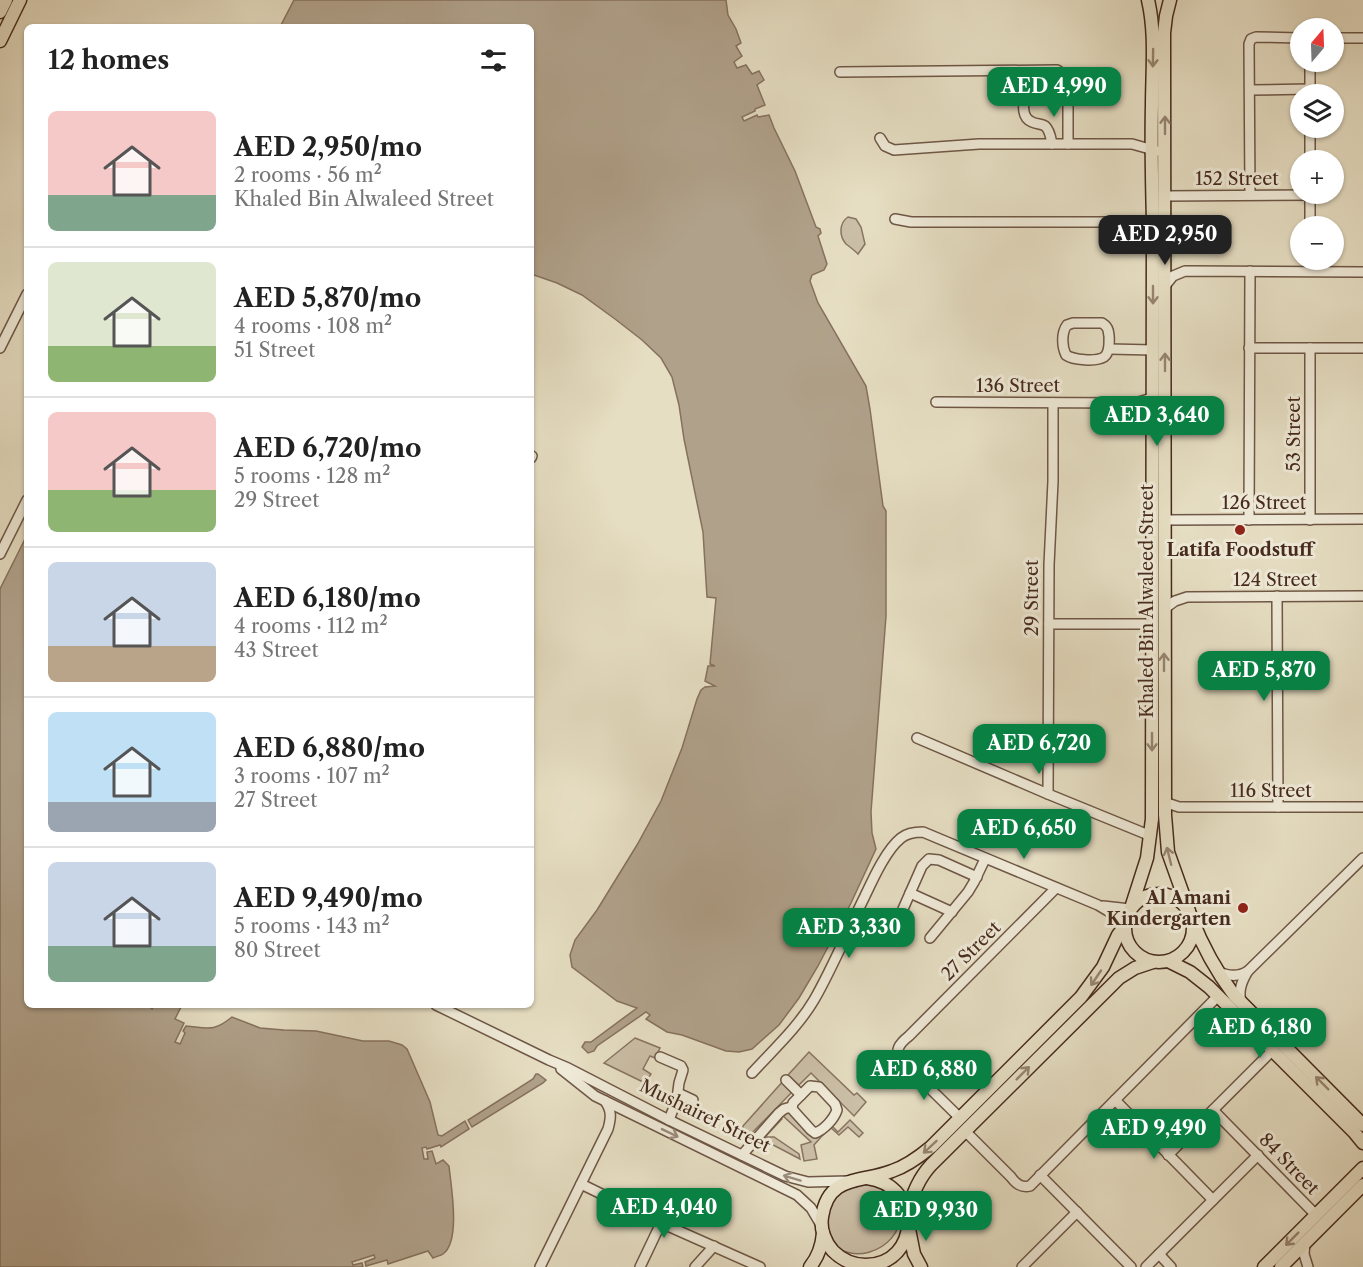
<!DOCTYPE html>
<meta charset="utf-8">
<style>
:root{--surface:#fff;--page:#f2f2f2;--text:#222;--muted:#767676;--line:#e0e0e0;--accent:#0b8043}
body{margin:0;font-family:"Libre Caslon Text",serif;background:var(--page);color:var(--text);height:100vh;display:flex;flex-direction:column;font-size:22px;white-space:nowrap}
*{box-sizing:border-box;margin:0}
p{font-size:20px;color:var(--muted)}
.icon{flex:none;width:33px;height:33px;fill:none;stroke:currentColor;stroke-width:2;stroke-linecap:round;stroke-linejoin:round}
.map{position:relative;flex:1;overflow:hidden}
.details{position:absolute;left:24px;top:24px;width:510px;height:984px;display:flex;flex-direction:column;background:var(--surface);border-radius:9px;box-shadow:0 2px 4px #0004}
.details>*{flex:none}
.needle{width:39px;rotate:19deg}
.fabs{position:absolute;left:1290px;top:18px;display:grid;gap:12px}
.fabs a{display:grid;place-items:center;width:54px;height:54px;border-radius:50%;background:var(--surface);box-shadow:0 2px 4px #0004;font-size:30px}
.price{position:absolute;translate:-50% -51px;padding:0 14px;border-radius:12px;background:var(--accent);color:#fff;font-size:20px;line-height:39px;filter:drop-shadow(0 2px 3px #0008)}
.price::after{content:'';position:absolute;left:50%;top:36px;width:18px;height:14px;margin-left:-9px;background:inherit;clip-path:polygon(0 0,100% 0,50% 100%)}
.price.current{background:#222;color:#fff}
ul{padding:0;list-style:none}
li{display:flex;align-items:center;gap:18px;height:150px;padding:0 24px}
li+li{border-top:2px solid var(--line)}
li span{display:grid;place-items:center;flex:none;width:168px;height:120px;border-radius:9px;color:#555}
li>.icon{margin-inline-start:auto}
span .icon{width:72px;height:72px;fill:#fffc;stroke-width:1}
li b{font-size:26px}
h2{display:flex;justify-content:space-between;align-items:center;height:72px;padding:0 24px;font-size:26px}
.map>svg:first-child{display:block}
.green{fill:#cbbfa7;stroke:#887462;stroke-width:1.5}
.water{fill:#b0a18a;stroke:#86715e;stroke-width:1.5}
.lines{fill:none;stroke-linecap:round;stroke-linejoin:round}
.minor-casing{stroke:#6e5746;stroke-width:12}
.major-casing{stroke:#462a1c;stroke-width:15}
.minor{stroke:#efead8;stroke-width:9}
.major{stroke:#e6dec3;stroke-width:12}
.oneway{stroke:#968470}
.oneway2{stroke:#9a8a7a}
.poi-dot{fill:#8f2418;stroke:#efead8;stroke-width:2}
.labels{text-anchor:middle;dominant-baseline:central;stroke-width:6;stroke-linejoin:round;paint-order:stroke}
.street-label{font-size:18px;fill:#462a1c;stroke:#efead8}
.poi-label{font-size:18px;font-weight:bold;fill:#462a1c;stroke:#efead8}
</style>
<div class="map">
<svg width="1363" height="1267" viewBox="0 0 1363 1267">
<rect width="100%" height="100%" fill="#e6dec3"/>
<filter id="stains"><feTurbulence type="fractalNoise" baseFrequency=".00333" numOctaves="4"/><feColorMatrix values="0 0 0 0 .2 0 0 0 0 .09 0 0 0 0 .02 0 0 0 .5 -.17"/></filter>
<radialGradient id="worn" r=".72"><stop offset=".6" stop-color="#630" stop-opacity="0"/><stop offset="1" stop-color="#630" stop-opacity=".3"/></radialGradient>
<g class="green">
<path d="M848,217L856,219L861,227L865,244L858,254C854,250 850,247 846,244C839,236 839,223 848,217Z"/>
<path d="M635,1038L660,1048L655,1058L650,1056L643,1069L651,1074L645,1083L604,1063Z"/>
<path d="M809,1052L854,1095L857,1093L866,1102L854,1116L811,1073L799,1085L788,1075Z"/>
<path d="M785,1079L794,1090L751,1134L743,1131V1126Z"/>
<path d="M787,1109L817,1138L830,1124L838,1132L850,1120L863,1133L859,1137L848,1127L839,1135L830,1127L814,1145L817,1159L804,1161L801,1145L811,1142L781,1114Z"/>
<path d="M779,1117L782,1119L765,1137H774L799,1154L800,1159L760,1138Z"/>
<path d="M860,1181C864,1182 870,1182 874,1183C878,1185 882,1188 885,1191C924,1221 878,1267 841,1250C835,1246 826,1236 825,1228C824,1223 829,1203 831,1197Z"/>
</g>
<g class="water">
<path d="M294,0H726L728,15L736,29L741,43L736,46L742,56L734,62L737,68L746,65L752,74L759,71L764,80L757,85L765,105L755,109V111L742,117L744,121L757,115L758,117L769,115L774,128L795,171L816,227L820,229L821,233L818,236L827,264L824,270L812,275L810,281L818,303L866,386L870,409L883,506L886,511V616L871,812L872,833L876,849L851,903L818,966L799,998L779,1025L752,1049L739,1052L726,1051L682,1035L667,1032L646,1019L650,1015L646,1012L597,1046L594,1051L588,1053L582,1047L585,1042H591L637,1008L617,1001L572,967L570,955L575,940L597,910L637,845L661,801L682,748L697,699L701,690L705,687L715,686L705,681L708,666H715L710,664L716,598L707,597L703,532L684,439L679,405L672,377L661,358L642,340L615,319L582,295L557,283L531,274V27H280Z"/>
<path d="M27,535V1005H148L152,1009L154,1005H182L175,1019L184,1023L175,1042L180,1044L185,1033L183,1031L186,1026C208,1028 214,1032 232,1017L260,1028L284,1030L316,1031L363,1041H389L402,1045L407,1049L430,1102L438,1135L442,1136L465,1121L469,1129L441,1147L440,1145L427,1149L426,1147L422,1148L424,1159H428L427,1152L432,1151L436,1164L443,1160L449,1166C451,1186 461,1241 443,1254C440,1256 437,1256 433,1258L428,1251L388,1264L387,1260L366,1266L365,1262L375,1258L374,1255L352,1262L353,1265L362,1263L363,1267H0V589Z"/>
<path d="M536,1074H538L546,1080L543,1083L472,1127L468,1120L533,1079Z"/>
</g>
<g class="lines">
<defs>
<g id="minor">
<path d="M1334,38H1363"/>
<path d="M1310,62V94"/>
<path d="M840,72L1057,70L1064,75L1068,82V144"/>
<path d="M1250,90L1310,89"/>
<path d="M1025,91C1024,102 1020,117 1032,122C1036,124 1042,124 1045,126C1050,130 1051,139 1052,144"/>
<path d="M1310,128V160"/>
<path d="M880,138L885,146L894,150L979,144H1132L1157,151"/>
<path d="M1310,194V226"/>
<path d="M1250,195L1249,44L1251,39L1256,37L1300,38"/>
<path d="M1165,196L1310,195"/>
<path d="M895,219L911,222H1153"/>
<path d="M1165,286L1173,276L1185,271L1363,272"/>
<path d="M1102,323C1105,325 1107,326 1108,330C1110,337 1110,353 1104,357C1096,362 1073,360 1066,355C1062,347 1061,333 1067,325L1073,323Z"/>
<path d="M0,348L27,294"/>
<path d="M1249,348H1363"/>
<path d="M1310,348V520"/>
<path d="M1109,349L1153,350"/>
<path d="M936,402L1135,403L1152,398"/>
<path d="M531,458L532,456"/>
<path d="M1164,520L1363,519"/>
<path d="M1249,520L1250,271"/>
<path d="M0,554L27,500"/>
<path d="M1277,596L1278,807"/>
<path d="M1164,609L1175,601L1187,597L1363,596"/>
<path d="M1049,624H1152"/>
<path d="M917,738L1048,794L1151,836"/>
<path d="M1048,794L1049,565L1053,481V403"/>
<path d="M1164,802L1179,807H1363"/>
<path d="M910,893L952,912"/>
<path d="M1103,906L1130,909"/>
<path d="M903,909L922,866L929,859L939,860L977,877"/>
<path d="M930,938L968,892L974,882L985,859"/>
<path d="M1217,971C1227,976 1237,978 1248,971"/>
<path d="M1241,1002C1238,990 1242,981 1248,971L1363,858"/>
<path d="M436,1005L549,1060L568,1068L669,1120L785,1176L808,1182L848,1181"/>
<path d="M660,1057L681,1066L683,1070L679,1083L677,1099L669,1120"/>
<path d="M561,1069L595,1096L797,1195L811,1208L821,1225"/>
<path d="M752,1073C773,1050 798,1027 814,1000C833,967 848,930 865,896C873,879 886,850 901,838C907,833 915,832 923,832L1098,905L1108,911L1124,925"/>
<path d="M786,1080L801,1095"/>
<path d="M810,1086L819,1087L835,1104L837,1110C834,1119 824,1130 815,1133L811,1130L792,1109L793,1103Z"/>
<path d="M678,1093L693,1100"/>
<path d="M1115,1100L1213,1200"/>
<path d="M1213,1110L1316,1215"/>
<path d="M960,1118L902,1061C893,1051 900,1043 909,1036L1056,888"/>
<path d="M965,1131L1011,1177C1016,1184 1021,1188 1030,1186L1218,996"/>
<path d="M742,1155L779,1113L784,1109L791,1107"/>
<path d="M1168,1155L1272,1051"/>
<path d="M1040,1175L1131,1267"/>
<path d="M581,1184L661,1223L760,1267"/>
<path d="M1305,1243L1304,1254L1308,1267"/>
<path d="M1159,1254L1171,1267"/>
<path d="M540,1267L608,1129C611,1118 612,1111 605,1101"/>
<path d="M640,1267L661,1223"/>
<path d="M695,1267L714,1246"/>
<path d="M1022,1267L1077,1212"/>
<path d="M1146,1267L1258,1155"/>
</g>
<g id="major">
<path d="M1170,0L1166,16L1164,33L1165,815L1168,852L1189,911"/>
<path d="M0,12L6,0"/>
<path d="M0,41L20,0"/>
<circle cx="1159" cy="928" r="34"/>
<path d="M1131,908L1147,858L1152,819L1153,222C1152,184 1151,145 1152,106C1152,71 1156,34 1148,0"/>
<path d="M1191,917C1202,945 1216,971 1234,995L1363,1125"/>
<path d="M1168,961L1190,972L1209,987L1354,1132L1363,1143"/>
<path d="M867,1178C923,1185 921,1264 866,1265C854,1265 842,1260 833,1251C825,1242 820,1229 822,1217C828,1174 862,1183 892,1171C907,1166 919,1157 931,1147L1081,997L1103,967L1118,935L1124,927"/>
<path d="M908,1213C912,1194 918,1179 931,1165L1119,978L1135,968L1153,962"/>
<path d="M909,1229L914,1254L921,1267"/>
<path d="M810,1267C818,1257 822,1246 823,1233"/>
<path d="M1264,1267L1363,1168"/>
<path d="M1281,1267L1363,1185"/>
</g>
</defs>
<use href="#minor" class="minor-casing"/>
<use href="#major" class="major-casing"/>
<use href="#minor" class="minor"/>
<use href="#major" class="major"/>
</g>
<defs><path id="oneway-shaft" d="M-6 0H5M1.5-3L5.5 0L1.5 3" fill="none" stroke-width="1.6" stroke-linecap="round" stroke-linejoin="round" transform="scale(1.5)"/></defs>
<g class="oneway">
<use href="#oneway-shaft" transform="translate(1153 58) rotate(91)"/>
<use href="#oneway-shaft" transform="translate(1165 125) rotate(-90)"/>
<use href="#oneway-shaft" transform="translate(1153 295) rotate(90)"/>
<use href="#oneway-shaft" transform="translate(1165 362) rotate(-90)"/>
<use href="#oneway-shaft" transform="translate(1164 662) rotate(-90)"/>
<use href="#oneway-shaft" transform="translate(1152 742) rotate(90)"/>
<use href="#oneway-shaft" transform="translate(1169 856) rotate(-104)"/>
<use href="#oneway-shaft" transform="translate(1096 978) rotate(124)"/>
<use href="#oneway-shaft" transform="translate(1023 1073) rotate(-45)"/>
<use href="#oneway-shaft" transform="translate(1322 1083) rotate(-135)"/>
<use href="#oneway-shaft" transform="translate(930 1147) rotate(137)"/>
<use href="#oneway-shaft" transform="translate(1292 1239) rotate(135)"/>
</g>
<g class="oneway2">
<use href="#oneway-shaft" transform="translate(670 1133) rotate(26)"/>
<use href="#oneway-shaft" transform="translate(792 1178) rotate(-163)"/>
</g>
<g class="poi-dot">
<circle cx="1240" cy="530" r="6"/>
<circle cx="1243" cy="908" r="6"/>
</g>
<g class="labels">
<g class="street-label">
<text x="1237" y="179">152 Street</text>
<text x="1018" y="386">136 Street</text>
<text transform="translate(1294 434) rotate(-90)">53 Street</text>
<text x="1264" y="503">126 Street</text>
<text x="1275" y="580">124 Street</text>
<text transform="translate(1032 598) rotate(-90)">29 Street</text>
<text transform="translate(1147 601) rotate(-90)">Khaled Bin Alwaleed Street</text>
<text x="1271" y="791">116 Street</text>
<text transform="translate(971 951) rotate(-45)">27 Street</text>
<text transform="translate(705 1116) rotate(26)">Mushairef Street</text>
<text transform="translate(1289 1164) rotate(46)">84 Street</text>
</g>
<g class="poi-label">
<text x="1240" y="550">Latifa Foodstuff</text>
<text x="1231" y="898" text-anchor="end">Al Amani<tspan x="1231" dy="21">Kindergarten</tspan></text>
</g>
</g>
<rect width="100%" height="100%" filter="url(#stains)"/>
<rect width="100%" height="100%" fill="url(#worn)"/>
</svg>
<div class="fabs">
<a><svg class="needle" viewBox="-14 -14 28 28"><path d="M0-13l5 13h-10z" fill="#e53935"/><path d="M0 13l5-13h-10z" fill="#767676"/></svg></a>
<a><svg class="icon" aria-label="layers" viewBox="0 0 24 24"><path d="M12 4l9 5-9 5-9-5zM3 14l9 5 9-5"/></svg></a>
<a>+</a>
<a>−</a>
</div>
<b class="price" style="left:1054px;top:118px">AED 4,990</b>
<b class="price current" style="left:1165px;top:266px">AED 2,950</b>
<b class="price" style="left:1157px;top:447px">AED 3,640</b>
<b class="price" style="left:1264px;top:702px">AED 5,870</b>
<b class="price" style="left:1039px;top:775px">AED 6,720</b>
<b class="price" style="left:1024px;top:860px">AED 6,650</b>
<b class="price" style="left:849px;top:959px">AED 3,330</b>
<b class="price" style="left:1260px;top:1059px">AED 6,180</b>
<b class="price" style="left:924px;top:1101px">AED 6,880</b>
<b class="price" style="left:1154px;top:1160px">AED 9,490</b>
<b class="price" style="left:664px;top:1239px">AED 4,040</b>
<b class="price" style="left:926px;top:1242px">AED 9,930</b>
<section class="details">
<h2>12 homes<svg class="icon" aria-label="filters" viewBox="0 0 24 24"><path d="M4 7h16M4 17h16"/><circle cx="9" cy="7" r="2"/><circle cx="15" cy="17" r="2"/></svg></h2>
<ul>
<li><span style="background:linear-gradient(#f6c9c9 70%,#7fa58c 0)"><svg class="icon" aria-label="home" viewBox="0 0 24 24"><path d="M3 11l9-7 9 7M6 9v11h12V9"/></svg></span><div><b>AED 2,950/mo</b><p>2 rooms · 56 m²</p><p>Khaled Bin Alwaleed Street</p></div></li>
<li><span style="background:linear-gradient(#dfe7d0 70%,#8fb573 0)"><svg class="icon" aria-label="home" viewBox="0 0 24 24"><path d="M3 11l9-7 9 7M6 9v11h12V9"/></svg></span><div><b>AED 5,870/mo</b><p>4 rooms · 108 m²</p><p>51 Street</p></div></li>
<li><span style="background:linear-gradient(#f6c9c9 65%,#8fb573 0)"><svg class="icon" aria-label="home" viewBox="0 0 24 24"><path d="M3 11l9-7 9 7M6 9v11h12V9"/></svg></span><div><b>AED 6,720/mo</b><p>5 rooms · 128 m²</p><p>29 Street</p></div></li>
<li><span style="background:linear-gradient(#c9d6e8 70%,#b9a48a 0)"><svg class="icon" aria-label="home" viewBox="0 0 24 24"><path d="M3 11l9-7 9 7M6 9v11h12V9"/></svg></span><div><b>AED 6,180/mo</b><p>4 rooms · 112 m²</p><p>43 Street</p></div></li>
<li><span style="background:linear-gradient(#bfe0f5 75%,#9aa5b1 0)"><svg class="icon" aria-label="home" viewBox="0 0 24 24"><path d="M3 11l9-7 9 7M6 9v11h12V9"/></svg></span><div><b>AED 6,880/mo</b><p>3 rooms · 107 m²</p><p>27 Street</p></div></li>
<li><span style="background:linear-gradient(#c9d6e8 70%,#7fa58c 0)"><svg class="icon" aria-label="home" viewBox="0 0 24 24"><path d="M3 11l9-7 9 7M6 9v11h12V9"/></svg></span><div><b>AED 9,490/mo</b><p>5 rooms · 143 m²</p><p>80 Street</p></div></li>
</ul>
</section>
</div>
